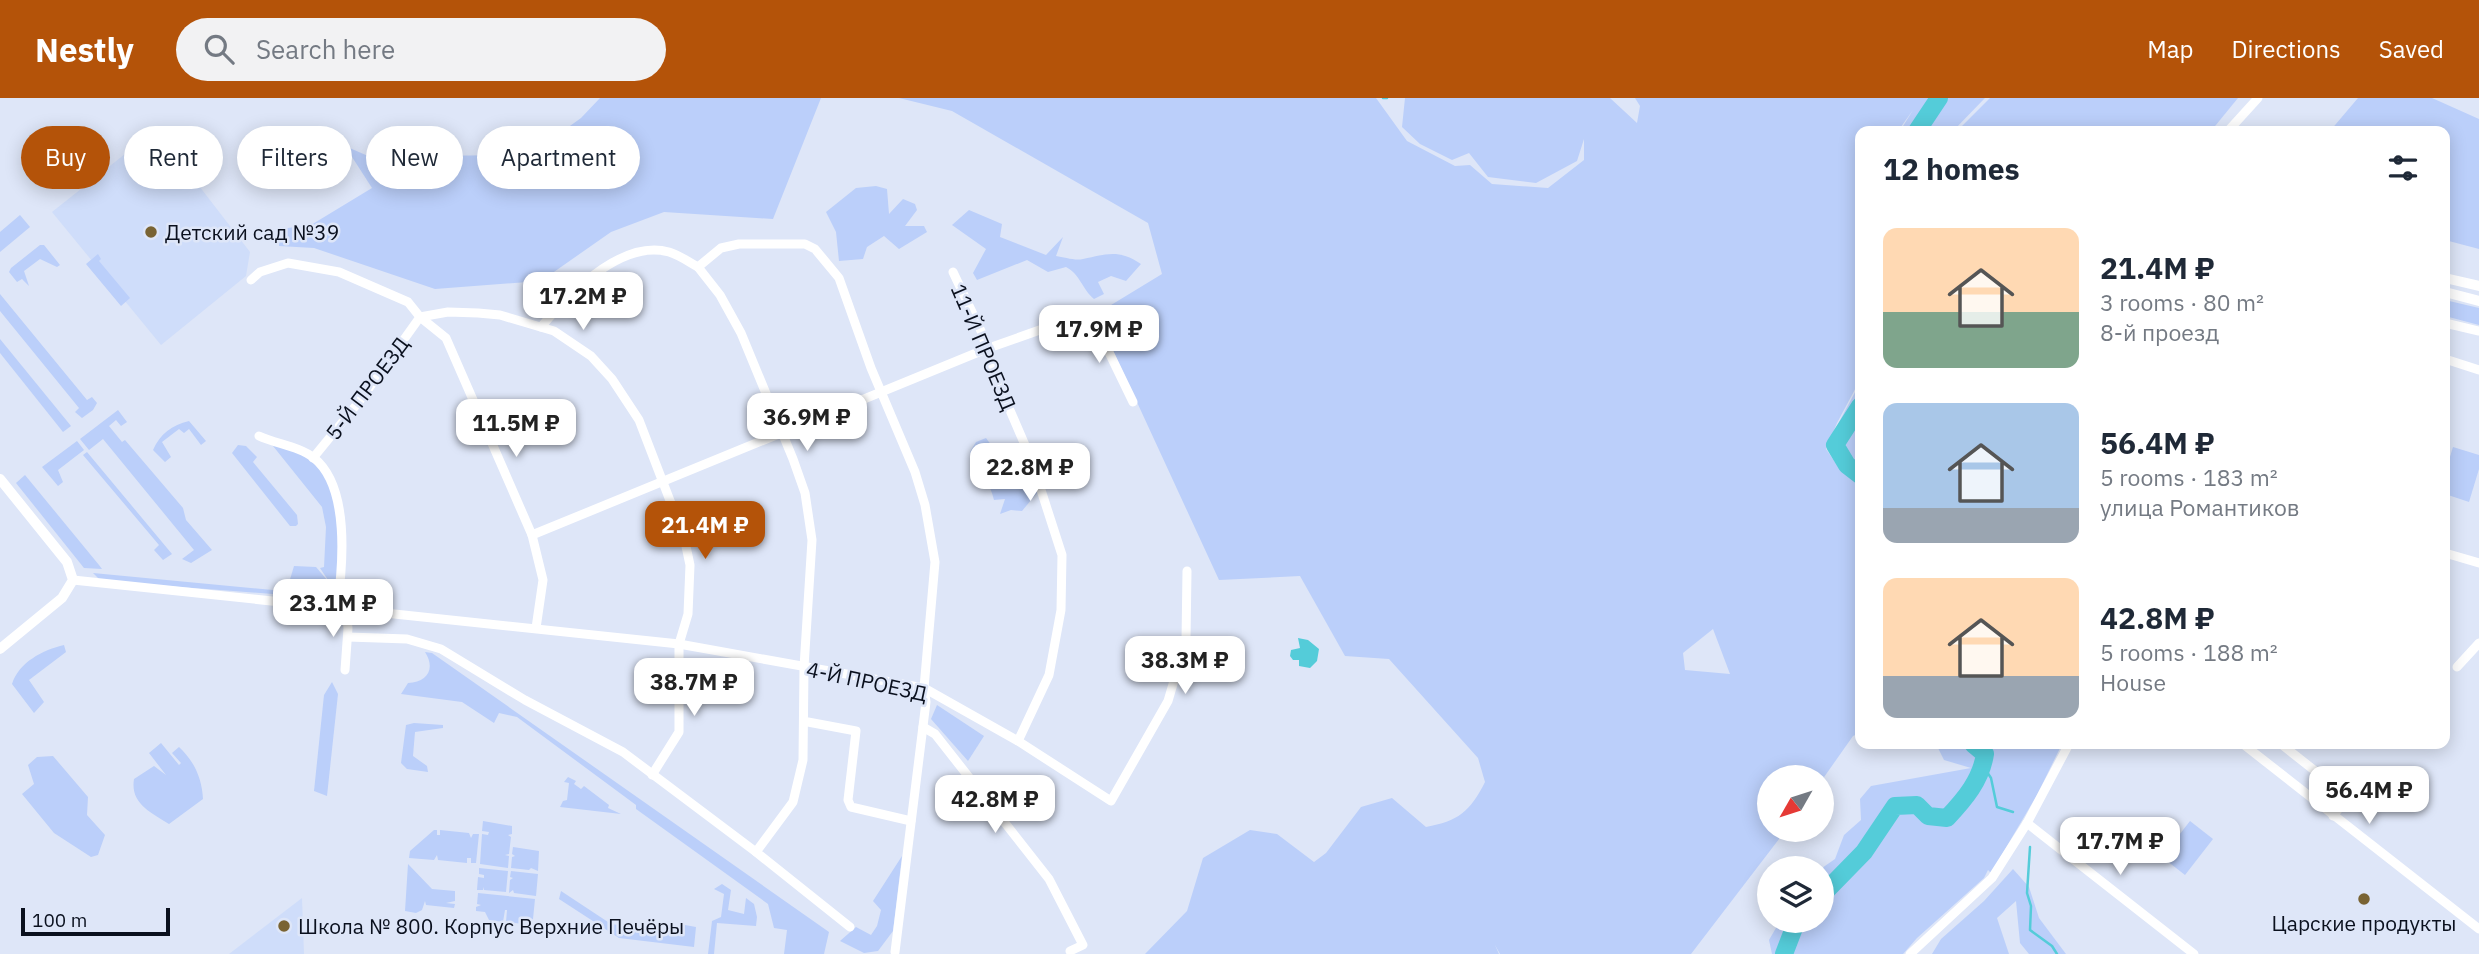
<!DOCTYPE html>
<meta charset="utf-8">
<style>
:root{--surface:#fff;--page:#f2f2f3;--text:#1f2937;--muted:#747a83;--accent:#b45309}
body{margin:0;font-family:"IBM Plex Sans",sans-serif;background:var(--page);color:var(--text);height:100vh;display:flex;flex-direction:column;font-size:26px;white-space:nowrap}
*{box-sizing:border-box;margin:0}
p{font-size:23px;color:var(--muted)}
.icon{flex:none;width:38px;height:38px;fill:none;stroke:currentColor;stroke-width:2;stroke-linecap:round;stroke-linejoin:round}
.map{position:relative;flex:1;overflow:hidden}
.side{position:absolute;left:1855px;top:28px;width:595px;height:623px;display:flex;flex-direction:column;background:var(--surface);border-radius:14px;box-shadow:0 4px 18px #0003}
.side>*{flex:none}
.banner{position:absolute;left:21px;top:28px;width:665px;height:63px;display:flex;gap:14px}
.needle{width:46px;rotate:231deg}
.tools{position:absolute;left:1757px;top:667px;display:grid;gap:14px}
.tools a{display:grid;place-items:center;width:77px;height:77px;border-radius:50%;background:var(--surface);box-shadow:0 4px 18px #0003;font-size:35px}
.scale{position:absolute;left:21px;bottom:18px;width:149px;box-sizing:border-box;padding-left:7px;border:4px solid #0a101e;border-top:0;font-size:19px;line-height:24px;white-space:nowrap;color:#0a101e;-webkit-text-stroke:5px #dee6f8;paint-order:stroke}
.price{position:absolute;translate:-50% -60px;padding:0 16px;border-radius:14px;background:#fff;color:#222;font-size:23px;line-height:46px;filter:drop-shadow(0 2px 4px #0008)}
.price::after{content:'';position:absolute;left:50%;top:42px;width:21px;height:16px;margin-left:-10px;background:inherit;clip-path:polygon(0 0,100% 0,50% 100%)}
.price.active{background:var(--accent);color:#fff}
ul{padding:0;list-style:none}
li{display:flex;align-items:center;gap:21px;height:175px;padding:0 28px}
li span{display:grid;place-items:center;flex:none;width:196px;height:140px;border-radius:14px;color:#555}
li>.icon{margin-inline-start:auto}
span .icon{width:84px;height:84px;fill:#fffc;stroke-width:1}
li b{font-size:30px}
h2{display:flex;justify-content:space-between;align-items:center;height:84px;padding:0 28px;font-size:30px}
.chip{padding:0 24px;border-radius:32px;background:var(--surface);box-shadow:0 4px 18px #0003;font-size:24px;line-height:63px}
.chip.active{background:var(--accent);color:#fff}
header{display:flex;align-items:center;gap:42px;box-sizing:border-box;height:98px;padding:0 35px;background:var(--accent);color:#fff}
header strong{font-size:33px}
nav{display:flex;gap:38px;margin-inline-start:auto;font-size:24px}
.search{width:490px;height:63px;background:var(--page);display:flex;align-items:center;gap:18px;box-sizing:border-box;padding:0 24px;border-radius:38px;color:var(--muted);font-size:26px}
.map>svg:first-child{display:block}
.built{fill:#cfddfa}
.green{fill:#bbcffa;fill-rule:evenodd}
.water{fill:#54ccd9}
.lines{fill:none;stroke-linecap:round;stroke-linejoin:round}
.stream{stroke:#54ccd9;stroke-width:2.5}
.river{stroke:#54ccd9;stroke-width:18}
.minor{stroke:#fff;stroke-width:9}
.tertiary{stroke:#fff;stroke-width:10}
.poi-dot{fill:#796333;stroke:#dee6f8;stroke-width:2.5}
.labels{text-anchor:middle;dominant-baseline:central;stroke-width:5;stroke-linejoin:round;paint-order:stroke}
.poi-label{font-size:21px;fill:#0a101e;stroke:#dee6f8;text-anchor:start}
.street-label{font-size:21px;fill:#0a101e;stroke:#dee6f8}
</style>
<header>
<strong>Nestly</strong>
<div class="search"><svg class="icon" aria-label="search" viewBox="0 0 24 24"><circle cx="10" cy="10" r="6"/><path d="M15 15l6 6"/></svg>Search here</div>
<nav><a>Map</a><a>Directions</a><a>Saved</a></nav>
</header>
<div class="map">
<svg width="2479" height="856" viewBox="0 0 2479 856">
<rect width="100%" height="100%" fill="#dee6f8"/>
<g class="built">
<path d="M125,56L176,58L250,154L246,178L161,247L52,114Z"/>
<path d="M302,800L304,856H229Z"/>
</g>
<g class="green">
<path d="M600,0H821L773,121L664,114L611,134L541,183L435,191L314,150L279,148L280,131L311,127L372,90L345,48L389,67L429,58L515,57L556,38L581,20Z"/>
<path d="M899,0H1376L1407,43L1455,68L1470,67L1492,86L1548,90L1584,62V41L1577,63L1536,85L1488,79L1469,55L1452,62L1420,46L1402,29L1405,0H1610L1637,25L1640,8L1635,0H1985L1953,33H1900L1913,12L1898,33H1860V282L1837,325L1826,351L1837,367L1828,351L1839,324L1860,285V635L1853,638L1822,682V679H1769V732H1786L1691,856H1500L1495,847L1499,856H1145L1187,813L1203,760L1250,732L1277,736L1314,764L1326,755L1361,709L1392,700L1426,729C1458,723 1470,714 1485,684L1478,660L1389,561L1345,558L1300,478L1219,482L1112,250L1093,218L1162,176L1148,125L952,13ZM1713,531L1730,576L1685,572L1683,555Z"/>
<path d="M1990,0H2238L2211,33H1957Z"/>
<path d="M2358,0H2432L2479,21V151L2445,142V33H2330Z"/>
<path d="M876,88L887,91L889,116L903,101L915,106L917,112L905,128H924L927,134L899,151L884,138L867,149L863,161L839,163L836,134L826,114L856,90Z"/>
<path d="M969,112L1002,126L1000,139L1046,157L1063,139L1056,158C1064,159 1075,163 1083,161C1107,156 1119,151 1141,166L1126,183L1111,178L1098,184L1104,196L1094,201C1082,191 1080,176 1066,169L1048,174L1027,162L977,182L973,175L986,151L952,127Z"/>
<path d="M20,117L30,129L0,154V134Z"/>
<path d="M40,147H44L60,167L57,169L40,161L24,173L29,188L22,181L17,184L9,174L11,170Z"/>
<path d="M98,156L101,161L99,163L130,200L121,208L86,166Z"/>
<path d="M0,196L87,302L92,299L97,305L93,312L82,320L75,314L79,310L0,213Z"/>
<path d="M2445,202L2479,210V227L2445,218Z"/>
<path d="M0,241L71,328L63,334L0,255Z"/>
<path d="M118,312L127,324L121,328L116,322L109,328L122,344L125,342L183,410L186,422L212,452L191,465L182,461L194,452L103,341L89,352L80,341Z"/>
<path d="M189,323L206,343L201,347L189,331L184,335L179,331L162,344L171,359L165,364L153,352C160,336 172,327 189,323Z"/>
<path d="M986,340L997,355L1011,357L1028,368L1023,383L1033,380L1037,395L1022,413L1011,412L1000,416L1005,401L994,402C990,383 977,372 970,354L976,344Z"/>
<path d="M77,343L84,352L58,372L63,384L58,388L42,369Z"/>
<path d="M269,343L311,358L337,393L341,435L336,494L320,470L324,469L326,429L322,409Z"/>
<path d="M238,347L246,348L257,359L253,364L297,417L298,426L296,428H290L232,355Z"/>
<path d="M2453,349L2479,357V371L2469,404L2445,396V375Z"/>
<path d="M87,354L172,456L163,462L154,452L159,447L83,357Z"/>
<path d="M25,377L99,467L102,471L84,470L16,385Z"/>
<path d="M294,468L316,469L333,489L334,496L329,498L286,495Z"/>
<path d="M93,475L273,492V496L101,483Z"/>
<path d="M64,547L66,554L29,582L44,604L34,615L12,586C19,564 43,552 64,547Z"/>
<path d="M425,554L432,555L829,834L824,856H784L787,832L774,830L768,806L636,711V707L517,619L499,615L494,625L462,604L401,596L408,585C427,584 436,571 425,554Z"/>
<path d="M332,584L338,596L327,698L314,693L324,597Z"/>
<path d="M937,607L984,638L968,663L931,621Z"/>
<path d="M414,625L443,627V630L415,634L413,658L427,668L428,674L407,671L401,665L406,627Z"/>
<path d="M161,645L179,667L181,665L172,655L179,649C194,663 202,680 203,701L169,726C150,714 130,705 134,681L154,668L166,677L149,655Z"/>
<path d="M1936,646H2062L2037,697L1991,775L1988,772L1984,780L1917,840L1903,856H1772L1769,842L1780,823L1822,822V770L1835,761L1844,737L1861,722L1860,701L1871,688L1971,670L1944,662Z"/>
<path d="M53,658L88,699L87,717L105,737L98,757L91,759L54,735L22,696L34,686L28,667L37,659Z"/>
<path d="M568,679L576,683L574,686L581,691L584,688L609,707L608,710L621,716L560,709L563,703L567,702L569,685L564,684Z"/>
<path d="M483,723L512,728V736L508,737L511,739L509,756L505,757L509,758L508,770L480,766L482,736L488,737L489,734L482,733Z"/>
<path d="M2190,723L2213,741L2185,777L2162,759Z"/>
<path d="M434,732H437V737H440V732L469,735L471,740L473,736H479L476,765H471V760H467V765L438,762L437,757L434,762L409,760L410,753Z"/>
<path d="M513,749L539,753L538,773L531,770L529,772L511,770L512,759L515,758L512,756Z"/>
<path d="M902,758L893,833L878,853L864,855L840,843L856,829L871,837L877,828L881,812L873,803Z"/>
<path d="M408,766L432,791L455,793V803L446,805L455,806L454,810L426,807L425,803L422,812L416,815L405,813Z"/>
<path d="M479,770L508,773L506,794L484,792V789L483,792H477L478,779L484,780V777L479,776Z"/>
<path d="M2013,771L2029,789L2039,820L2066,856H2029L2020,845L2016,803L1997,820L2009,856H1932L1941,841L1984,803Z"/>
<path d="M511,773L538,776L536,798L514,795L513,792L509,795L510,782L513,780L510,779Z"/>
<path d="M722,786L731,792L728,812L744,816L746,800L754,806L757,819L756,828L717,825L714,856H708L712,823L721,819L724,796L714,791Z"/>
<path d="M561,793L611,826L679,835L685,827L696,829L694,849L619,840L559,801Z"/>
<path d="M478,795L535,801L533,821L524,826L506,824L507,812H505L503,824L489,822L485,814L476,813V809L481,807L477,806Z"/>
</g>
<path class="water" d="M1298,540L1308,542L1319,551L1317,563L1310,570L1299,568V562H1293L1290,558L1291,552L1300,550Z"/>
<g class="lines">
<g class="stream">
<path d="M1383,0H1387"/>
<path d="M1983,668L1991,680L1997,709L2013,714"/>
<path d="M2030,749L2027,795L2031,808L2030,832L2052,848L2057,856"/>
</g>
<g class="river">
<path d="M1917,33L1939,0"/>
<path d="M1860,308L1835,347L1847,367L1860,377"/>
<path d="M1822,797L1864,754L1895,708L1917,707L1928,718L1947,720C1965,701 1981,682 1985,656L1973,646"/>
<path d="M1784,856L1797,822"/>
</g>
<g class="minor">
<path d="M2228,33L2258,0"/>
<path d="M698,169L720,197L741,235L793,361L805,395L812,442L804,569L803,662L793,704L756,754"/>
<path d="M953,174L981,233L1000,289L1031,361L1062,457L1061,512L1049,577L1018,643"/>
<path d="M251,182L260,174L288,165L339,174L408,204L420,219L446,240L532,437L543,482L536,530"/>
<path d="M420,219L448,214L478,215L500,217L554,233L591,258L612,281L639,322L684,439L690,467L688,516L679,546V634L652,677"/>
<path d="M2445,225L2479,233"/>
<path d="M541,229C568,197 621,141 669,154C679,157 689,164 698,169L721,150L739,146H805L815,151L839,180L871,270L915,374L925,407L935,464L924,590L926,604L895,854"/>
<path d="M2445,261L2479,272"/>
<path d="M259,338C276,346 299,348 314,360C350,389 343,468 337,510"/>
<path d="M313,360L362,300L420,219"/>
<path d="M532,437L986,251L1085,216L1102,240L1133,304"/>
<path d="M2445,455L2479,465"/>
<path d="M73,482L679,546L924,590L1018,643L1111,703L1168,603L1186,542L1187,473"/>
<path d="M348,539L407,541L441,551L525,602L623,654L756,754L850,829"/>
<path d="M2457,569L2479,545"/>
<path d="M345,572L348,530L346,511"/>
<path d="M808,624L856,633L848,702L851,709L911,723"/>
<path d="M923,629L935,636L1049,781L1083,847L1070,853"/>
<path d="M2243,646L2479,831"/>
<path d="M2281,646L2348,699L2333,718"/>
<path d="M2027,725L2194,856"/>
<path d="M1910,856L1992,780L2027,725L2069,646"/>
</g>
<g class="tertiary">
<path d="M2445,180L2479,188"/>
<path d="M2445,194L2479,203"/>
<path d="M0,381L67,464L73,482L62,500L0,551"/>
</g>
</g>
<g class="poi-dot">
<circle cx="151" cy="134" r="7"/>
<circle cx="2364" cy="801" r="7"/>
<circle cx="284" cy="828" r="7"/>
</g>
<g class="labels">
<g class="poi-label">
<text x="165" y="134">Детский сад №39</text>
<text x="2364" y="825" text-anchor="middle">Царские продукты</text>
<text x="298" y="828">Школа № 800. Корпус Верхние Печёры</text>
</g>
<g class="street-label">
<text transform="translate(984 249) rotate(67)">11-Й ПРОЕЗД</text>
<text transform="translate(367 290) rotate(-53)">5-Й ПРОЕЗД</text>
<text transform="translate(867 583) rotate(12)">4-Й ПРОЕЗД</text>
</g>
</g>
</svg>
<div class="tools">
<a><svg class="needle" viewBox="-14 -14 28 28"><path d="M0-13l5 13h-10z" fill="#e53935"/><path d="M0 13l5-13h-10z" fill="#747a83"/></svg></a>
<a><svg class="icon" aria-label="layers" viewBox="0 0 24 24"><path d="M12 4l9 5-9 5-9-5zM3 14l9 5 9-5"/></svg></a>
</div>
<div class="scale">100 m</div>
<b class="price" style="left:583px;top:234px">17.2M ₽</b>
<b class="price" style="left:1099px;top:267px">17.9M ₽</b>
<b class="price" style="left:807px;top:355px">36.9M ₽</b>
<b class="price" style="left:516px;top:361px">11.5M ₽</b>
<b class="price" style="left:1030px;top:405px">22.8M ₽</b>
<b class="price active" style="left:705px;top:463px">21.4M ₽</b>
<b class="price" style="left:333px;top:541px">23.1M ₽</b>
<b class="price" style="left:1185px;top:598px">38.3M ₽</b>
<b class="price" style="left:694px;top:620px">38.7M ₽</b>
<b class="price" style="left:2369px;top:728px">56.4M ₽</b>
<b class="price" style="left:995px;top:737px">42.8M ₽</b>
<b class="price" style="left:2120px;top:779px">17.7M ₽</b>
<div class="banner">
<a class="chip active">Buy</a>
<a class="chip">Rent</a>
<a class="chip">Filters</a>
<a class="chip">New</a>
<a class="chip">Apartment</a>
</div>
<section class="side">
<h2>12 homes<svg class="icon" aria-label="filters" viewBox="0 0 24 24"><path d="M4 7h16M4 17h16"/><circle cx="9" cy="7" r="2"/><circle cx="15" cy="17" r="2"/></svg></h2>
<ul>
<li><span style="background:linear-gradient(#ffd9b3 60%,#7fa58c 0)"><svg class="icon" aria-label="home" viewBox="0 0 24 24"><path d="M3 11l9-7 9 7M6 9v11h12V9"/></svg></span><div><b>21.4M ₽</b><p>3 rooms · 80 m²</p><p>8-й проезд</p></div></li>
<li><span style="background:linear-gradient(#a9c7e8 75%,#9aa5b1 0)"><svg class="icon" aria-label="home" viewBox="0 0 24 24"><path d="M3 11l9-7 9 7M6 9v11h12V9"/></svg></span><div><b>56.4M ₽</b><p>5 rooms · 183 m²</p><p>улица Романтиков</p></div></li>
<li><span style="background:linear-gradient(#ffd9b3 70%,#9aa5b1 0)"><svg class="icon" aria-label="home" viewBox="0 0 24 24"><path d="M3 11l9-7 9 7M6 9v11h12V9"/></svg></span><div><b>42.8M ₽</b><p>5 rooms · 188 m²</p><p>House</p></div></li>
</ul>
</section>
</div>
